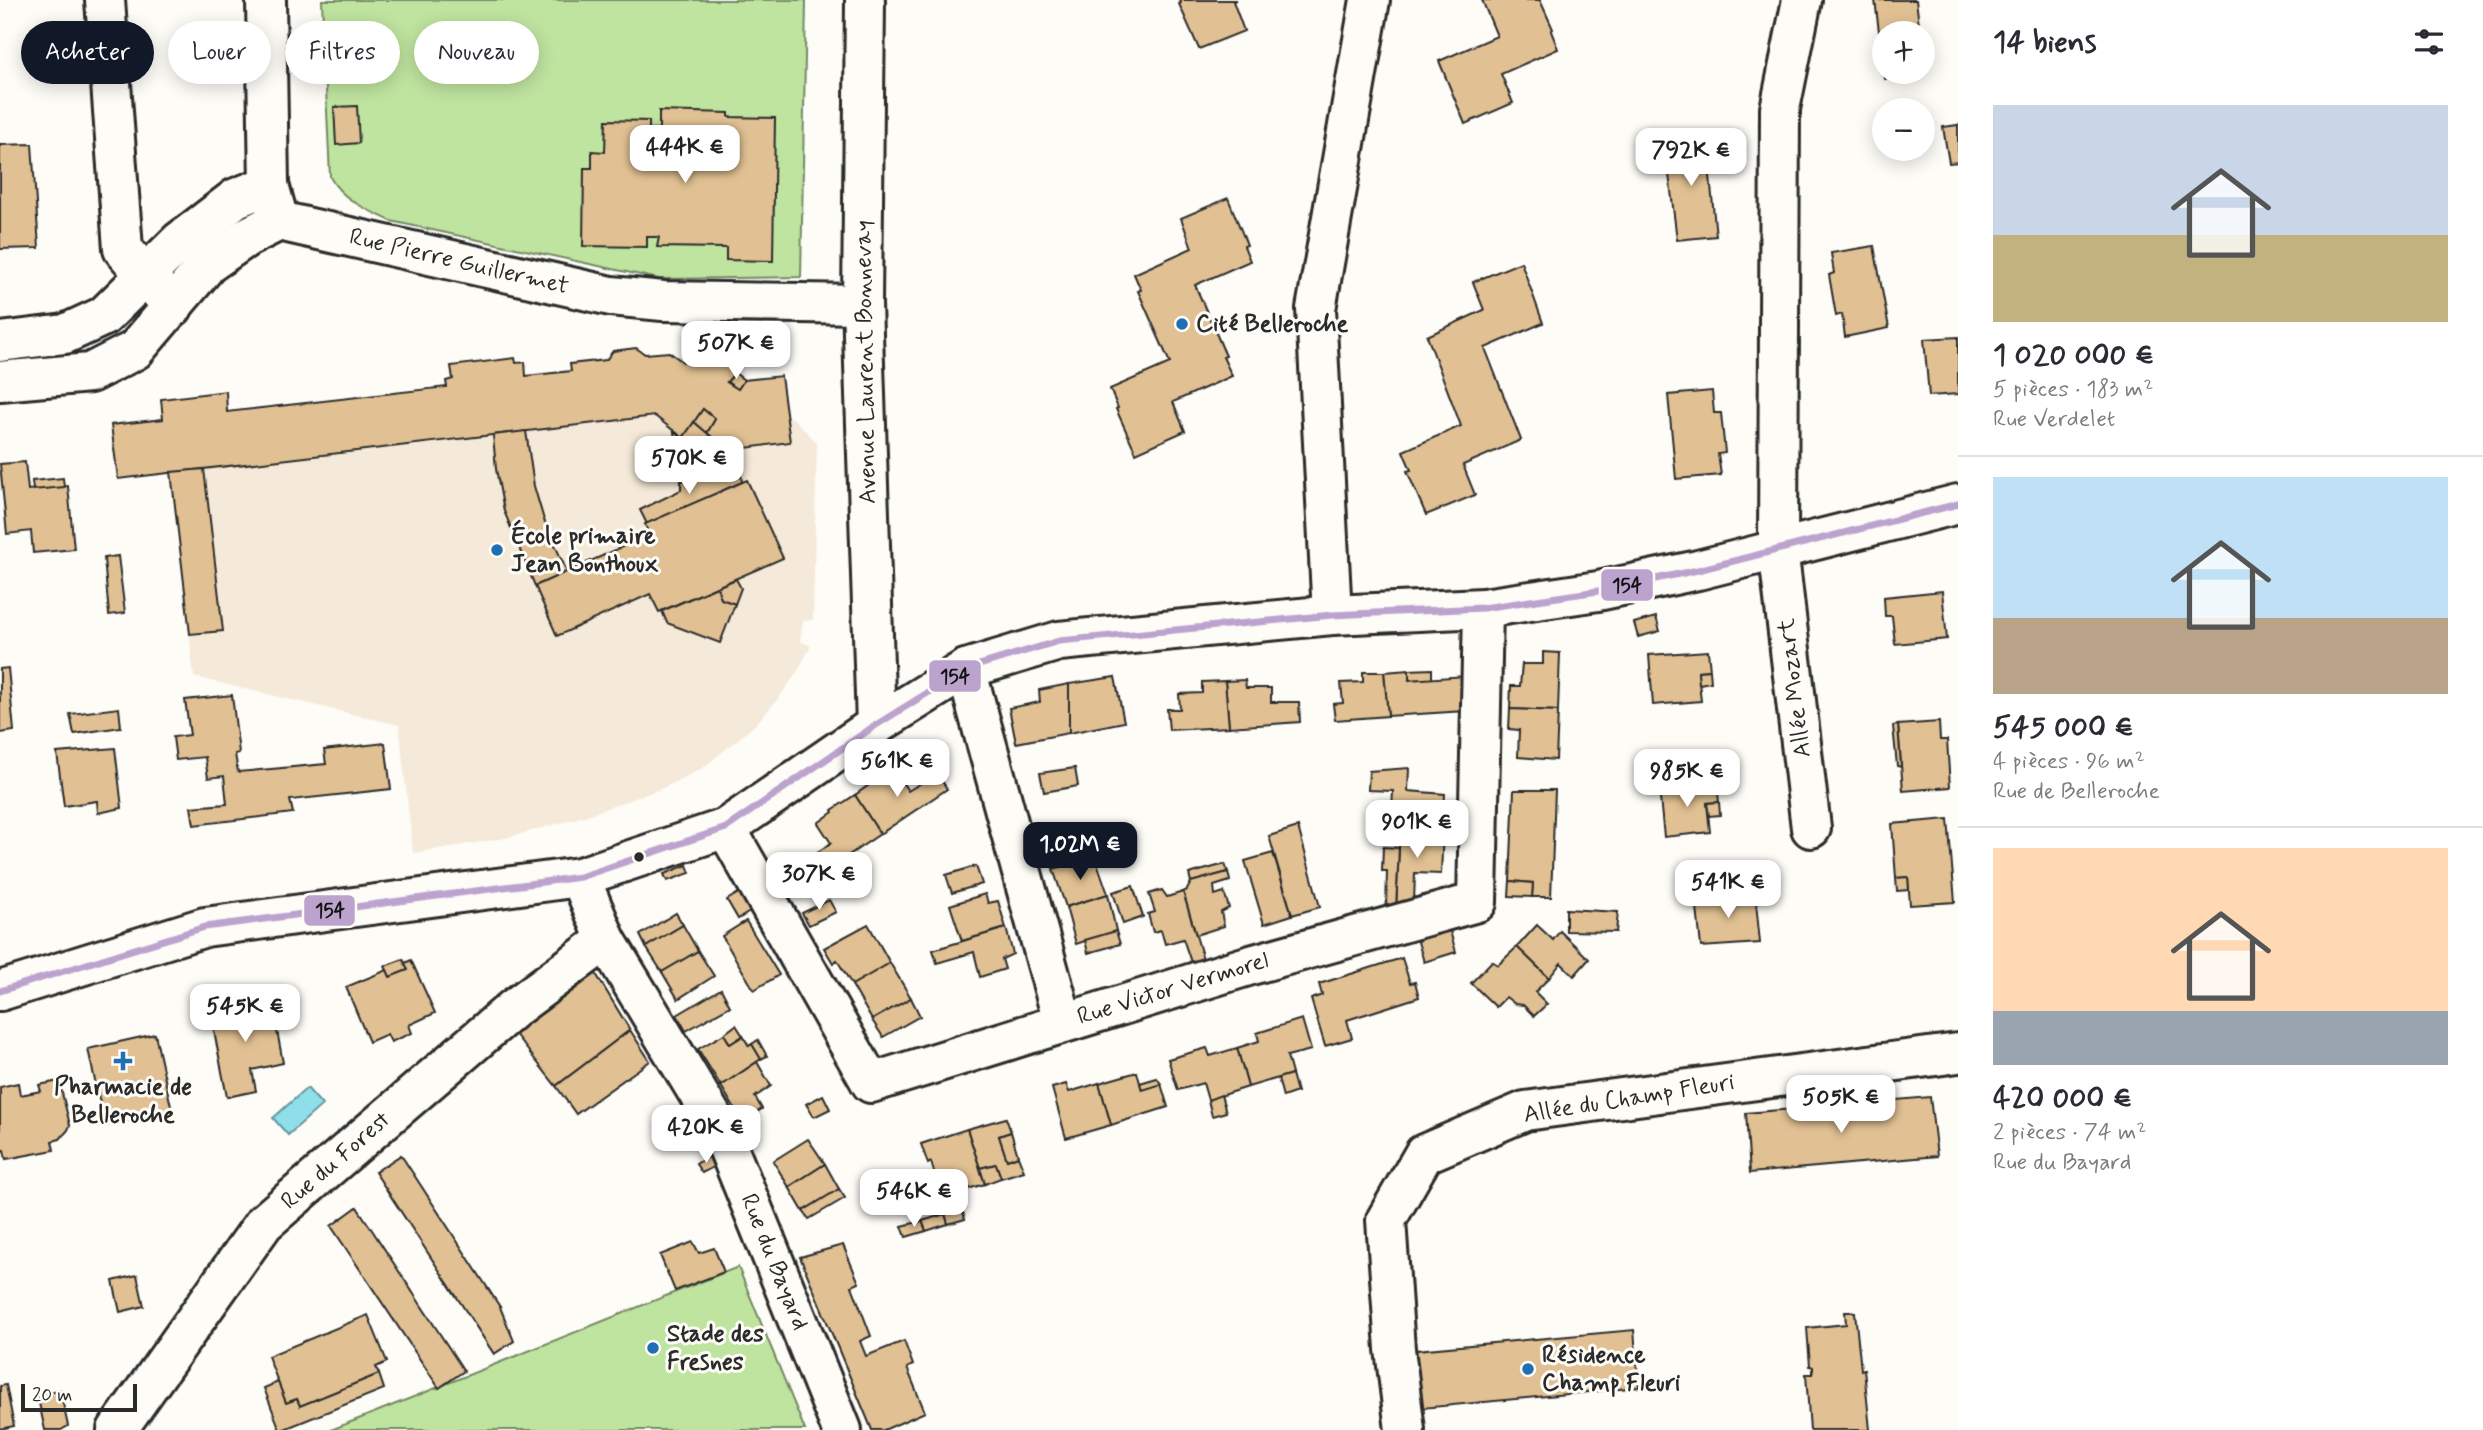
<!DOCTYPE html>
<html lang="fr">
<meta charset="utf-8">
<style>
:root{--surface:#fff;--page:#f2f2f3;--text:#2b2b33;--muted:#7c7c81;--line:#e1e1e2;--accent:#111827}
body{margin:0;font-family:Mynerve,sans-serif;background:var(--page);color:var(--text);height:100vh;display:flex;flex-direction:column;font-size:26px;white-space:nowrap}
*{box-sizing:border-box;margin:0}
p{font-size:23px;color:var(--muted)}
.icon{flex:none;width:38px;height:38px;fill:none;stroke:currentColor;stroke-width:2;stroke-linecap:round;stroke-linejoin:round}
.map{position:relative;flex:1;overflow:hidden}
.panel{display:flex;flex-direction:column;background:var(--surface);width:525px}
.panel>*{flex:none}
.hud{position:absolute;left:21px;top:21px;width:665px;height:63px;display:flex;gap:14px}
.tools{position:absolute;left:1872px;top:21px;display:grid;gap:14px}
.tools a{display:grid;place-items:center;width:63px;height:63px;border-radius:50%;background:var(--surface);box-shadow:0 4px 18px #0003;font-size:35px}
.scale{position:absolute;left:21px;bottom:18px;width:116px;box-sizing:border-box;padding-left:7px;border:4px solid #2b2b2b;border-top:0;font-size:19px;line-height:24px;white-space:nowrap;color:#2b2b2b;-webkit-text-stroke:5px #fdfcf7;paint-order:stroke}
.price{position:absolute;translate:-50% -60px;padding:0 16px;border-radius:14px;background:#fff;color:#222;font-size:23px;line-height:46px;filter:drop-shadow(0 2px 4px #0008)}
.price::after{content:'';position:absolute;left:50%;top:42px;width:21px;height:16px;margin-left:-10px;background:inherit;clip-path:polygon(0 0,100% 0,50% 100%)}
.price.on{background:var(--accent);color:#fff}
ul{padding:0;list-style:none}
li{display:grid;align-content:center;gap:14px;height:371px;padding:0 35px}
li+li{border-top:2px solid var(--line)}
li span{display:grid;place-items:center;height:217px;border-radius:0px;color:#555}
li>.icon{margin-inline-start:auto}
span .icon{width:126px;height:126px;fill:#fffc;stroke-width:1}
li b{font-size:30px}
h2{display:flex;justify-content:space-between;align-items:center;height:84px;padding:0 35px;font-size:30px}
.tag{padding:0 24px;border-radius:32px;background:var(--surface);box-shadow:0 4px 18px #0003;font-size:24px;line-height:63px}
.tag.on{background:var(--accent);color:#fff}
main{display:flex;flex:1;min-height:0}
.map>svg:first-child{display:block}
.built{fill:#f5ead9}
.green{fill:#bfe49f;stroke:#758865;stroke-width:2}
.water{fill:#8fdfeb;stroke:#67979e;stroke-width:2}
.building{fill:#e1c193;stroke:#2b2b2b;stroke-width:2}
.lines{fill:none;stroke-linecap:round;stroke-linejoin:round}
.minor-casing{stroke:#2b2b2b;stroke-width:44}
.minor{stroke:#fdfcf7;stroke-width:38}
.bus-1-casing{stroke:#fdfcf7;stroke-width:12}
.bus-1{stroke:#bca3ce;stroke-width:7}
.poi-dot{fill:#1f6fb2;stroke:#fdfcf7;stroke-width:2.5}
.bus-dot{fill:#2b2b2b;stroke:#fdfcf7;stroke-width:2.5}
.labels{text-anchor:middle;dominant-baseline:central;stroke-width:6;stroke-linejoin:round;paint-order:stroke}
.street-label{font-size:24px;fill:#2b2b2b;stroke:#fdfcf7}
.poi-label{font-size:24px;font-weight:bold;fill:#2b2b2b;stroke:#fdfcf7;text-anchor:start}
.line-badge{stroke:#fdfcf7;stroke-width:2.5}
.pale-badge-label{font-size:19px;text-anchor:middle;font-weight:bold;fill:#111}
</style>
<main>
<div class="map">
<svg width="1958" height="1430" viewBox="0 0 1958 1430">
<rect width="100%" height="100%" fill="#fdfcf7"/>
<filter id="ink" filterUnits="userSpaceOnUse"><feTurbulence type="fractalNoise" baseFrequency=".0143" numOctaves="2"/><feDisplacementMap in="SourceGraphic" scale="14" xChannelSelector="R" yChannelSelector="G"/><feConvolveMatrix kernelMatrix="1 2 1 2 8 2 1 2 1" color-interpolation-filters="sRGB"/></filter>
<g filter="url(#ink)">
<path class="built" d="M699,342L744,380L781,376L786,417L793,418L817,443L813,620L803,621L800,641L811,646L796,674L778,699L754,726L703,768L663,788L582,817L506,838L413,853L399,725L194,677L171,473L118,479L111,425L163,419L161,399L226,391L228,412L446,387V381L453,379L451,366L515,358L516,363L525,362L527,376L570,371V364L606,360L613,351L636,348L645,354L669,352L683,362Z"/>
<g class="green">
<path d="M322,0H806L801,277L659,279L391,221C368,210 342,200 330,177Z"/>
<path d="M738,1267L805,1430H331Z"/>
</g>
<path class="water" d="M307,1088L322,1105L288,1135L273,1118Z"/>
<g class="building">
<path d="M1180,0H1236L1233,1L1244,31L1199,49L1179,4L1181,3Z"/>
<path d="M1482,0H1540L1553,29L1551,31L1558,49L1501,74L1513,103L1465,124L1439,61L1497,36Z"/>
<path d="M1875,0H1916L1920,33H1885V72H1923V57L1925,74L1885,79Z"/>
<path d="M357,106L359,143L336,145L334,107Z"/>
<path d="M659,111L729,113V117L775,118L773,261L726,260V248L657,247L659,237H647V247L583,246L584,168H592V151L605,152L606,120L649,121V129H659Z"/>
<path d="M1958,125V162L1949,163L1943,127Z"/>
<path d="M1706,136L1716,236L1677,240L1665,141Z"/>
<path d="M32,144L39,248L0,249V145Z"/>
<path d="M1228,198L1247,245L1244,246L1250,261L1195,285L1226,356L1223,357L1232,376L1173,402L1185,431L1136,453L1116,409L1118,408L1110,389L1170,363L1138,291L1141,290L1134,274L1192,248L1181,218Z"/>
<path d="M1874,246L1889,328L1845,337L1842,314L1836,316L1829,275L1834,273L1831,253Z"/>
<path d="M1521,262L1543,323L1485,348L1521,440L1463,465L1475,495L1426,515L1407,471L1411,470L1403,451L1461,426L1427,336L1484,310L1473,282Z"/>
<path d="M1958,337V394L1929,396L1924,339Z"/>
<path d="M699,342L735,373L727,382L738,389L744,380L781,376L790,442L730,450L729,442L719,443L707,433L715,419L703,409L683,438L655,416L118,479L111,425L163,419L161,399L226,391L227,412L447,387L446,381L453,379L451,366L515,358L516,363L525,362L526,376L571,371L570,364L606,360L613,351L636,348L645,354L669,352L683,362Z"/>
<path d="M735,373L744,380L738,389L727,382Z"/>
<path d="M1712,391L1714,413H1721L1725,453L1718,454L1721,475L1676,479L1668,395Z"/>
<path d="M703,409L715,419L707,433L694,422Z"/>
<path d="M694,422L719,443L729,442L730,450L738,449V457L677,464L674,431L683,438Z"/>
<path d="M526,431L534,486L544,520L567,572L535,586L504,511L496,469L493,435Z"/>
<path d="M25,462L28,490L68,486L74,549L33,553L31,531L7,534L0,464Z"/>
<path d="M204,469L223,631L190,634L171,472Z"/>
<path d="M741,474L742,482L647,524L640,510L681,490V481Z"/>
<path d="M63,478L64,487L33,490L32,481Z"/>
<path d="M747,480L783,558L659,612L650,594L557,636L535,586L649,535L645,524Z"/>
<path d="M118,556L125,613L109,615L104,558Z"/>
<path d="M736,579L741,588L735,604L721,599L717,587Z"/>
<path d="M717,587L721,599L735,604L720,643L667,623L662,611Z"/>
<path d="M1942,591L1947,639L1895,644L1892,616H1885L1884,597Z"/>
<path d="M1656,617L1660,631L1638,637L1634,623Z"/>
<path d="M1708,651L1710,670L1698,671L1701,701L1653,705L1649,655Z"/>
<path d="M1543,652L1560,653L1558,711L1510,709L1511,686H1520L1522,664H1543Z"/>
<path d="M8,668L14,731L0,733V669Z"/>
<path d="M1432,669V679L1409,680V670Z"/>
<path d="M1409,670V680L1466,676L1465,711L1388,716L1384,672Z"/>
<path d="M1710,670L1711,682L1699,684L1698,671Z"/>
<path d="M1363,672H1384L1388,716L1335,720L1333,704L1343,703L1341,683L1363,682Z"/>
<path d="M1115,677L1124,722L1069,733V684Z"/>
<path d="M1245,680L1246,688H1271V702H1299L1300,722L1229,727L1225,681Z"/>
<path d="M1225,681L1229,727L1169,730L1167,709H1180L1179,694L1202,693V682Z"/>
<path d="M1069,684V733L1016,743L1009,708L1040,702L1039,690Z"/>
<path d="M232,695L239,753L235,754L238,772L326,764L324,750L385,743L391,789L290,800L293,813L194,825L191,807L227,804L224,776L208,778L205,757L176,760L173,737L190,735L185,700Z"/>
<path d="M119,708L121,727L74,734L70,714Z"/>
<path d="M1510,709L1558,711L1556,760L1518,757L1519,730L1509,729Z"/>
<path d="M1939,722L1940,740H1947L1950,787L1903,791L1898,725Z"/>
<path d="M1898,725L1901,767L1897,766L1893,726Z"/>
<path d="M115,748L122,808L98,813L97,801L64,806L57,753Z"/>
<path d="M1694,762L1697,785L1667,789L1664,765Z"/>
<path d="M1075,768L1078,786L1044,792L1040,773Z"/>
<path d="M1409,768L1408,791L1445,794L1443,830L1400,828L1401,810H1392L1393,791L1368,790L1369,771Z"/>
<path d="M895,771L908,791L937,773L947,789L880,834L855,795L876,780L878,783Z"/>
<path d="M1717,784L1719,802L1707,803L1710,832L1664,837L1659,789Z"/>
<path d="M1514,790H1555L1551,897H1532L1533,883L1510,881Z"/>
<path d="M855,795L880,834L812,880L801,863L831,843L818,823L833,812L832,810Z"/>
<path d="M1719,802L1720,815L1709,816L1707,803Z"/>
<path d="M1948,819L1955,902L1910,905L1908,877L1896,878L1892,824Z"/>
<path d="M1298,827L1320,907L1292,915L1269,836Z"/>
<path d="M1400,828L1443,830L1441,874L1415,873L1414,903L1396,908Z"/>
<path d="M1090,845L1095,857L1063,867L1059,855Z"/>
<path d="M1383,847L1399,848L1396,908L1386,911L1387,871H1382Z"/>
<path d="M1273,853L1292,915L1264,924L1245,861Z"/>
<path d="M1095,857L1108,894L1066,907L1053,869Z"/>
<path d="M1225,864L1228,872L1191,882L1189,874Z"/>
<path d="M687,865L690,873L667,881L664,874Z"/>
<path d="M976,866L982,884L952,893L946,875Z"/>
<path d="M1228,872L1230,881L1214,886L1215,895L1224,892L1229,908L1221,912L1224,926L1196,935L1183,892L1187,890L1191,882Z"/>
<path d="M1908,877L1909,890L1897,891L1896,878Z"/>
<path d="M1510,881L1533,883L1532,897L1509,896Z"/>
<path d="M1133,886L1143,917L1123,924L1113,892Z"/>
<path d="M1162,890L1167,897L1183,892L1203,959L1191,962L1183,939L1165,944L1161,930L1153,932L1148,914L1155,912L1149,894Z"/>
<path d="M742,891L753,910L738,919L727,900Z"/>
<path d="M1755,892L1760,943L1701,947L1696,897Z"/>
<path d="M985,894L988,903L998,901L1006,928L962,941L950,905Z"/>
<path d="M1108,894L1116,931L1076,944L1066,907Z"/>
<path d="M829,900L836,912L809,925L802,913Z"/>
<path d="M1566,909L1618,912L1616,932L1566,931Z"/>
<path d="M676,913L683,925L646,947L640,935Z"/>
<path d="M746,921L779,975L754,990L722,936Z"/>
<path d="M868,924L890,963L852,985L837,960L833,963L824,948Z"/>
<path d="M1448,924L1456,952L1424,962L1416,935Z"/>
<path d="M683,925L698,951L662,972L646,947Z"/>
<path d="M1537,925L1553,940L1560,931L1589,959L1574,976L1561,963L1549,978L1517,947Z"/>
<path d="M1006,928L1013,954L1002,959L1005,969L980,977L974,952L937,963L933,950Z"/>
<path d="M1116,931L1120,944L1088,953L1085,940Z"/>
<path d="M1517,947L1549,978L1535,992L1547,1004L1534,1016L1523,1005L1515,1004L1506,997L1496,1007L1471,983L1492,961L1498,965Z"/>
<path d="M698,951L714,976L678,999L662,972Z"/>
<path d="M1402,958L1410,983L1415,982L1419,997L1347,1020L1352,1038L1325,1046L1311,999L1322,995L1319,984Z"/>
<path d="M403,959L408,970L390,977L385,966Z"/>
<path d="M411,960L435,1013L409,1025L412,1033L391,1042L387,1034L369,1042L346,987L387,970L390,977L408,970L405,963Z"/>
<path d="M890,963L911,998L872,1020L852,985Z"/>
<path d="M590,964L630,1030L556,1086L511,1029Z"/>
<path d="M721,989L730,1006L686,1031L677,1015Z"/>
<path d="M246,994L250,1013L273,1009L283,1063L252,1070L256,1091L227,1097L210,1011L234,1006L233,997Z"/>
<path d="M911,998L920,1016L883,1037L872,1020Z"/>
<path d="M271,999L273,1009L250,1013L248,1003Z"/>
<path d="M1302,1019L1311,1050L1287,1056L1292,1074L1248,1087L1237,1048L1259,1041L1257,1033Z"/>
<path d="M736,1025L743,1036L730,1044L724,1034Z"/>
<path d="M630,1030L650,1061L576,1114L556,1086Z"/>
<path d="M155,1034L172,1111L105,1126L88,1049Z"/>
<path d="M724,1034L730,1044L743,1036L749,1046L752,1044L761,1059L721,1086L698,1049Z"/>
<path d="M758,1040L767,1056L761,1059L752,1044Z"/>
<path d="M1207,1048L1210,1056L1237,1048L1248,1087L1208,1100L1203,1083L1178,1090L1168,1059Z"/>
<path d="M757,1062L771,1086L755,1097L762,1109L742,1121L721,1086Z"/>
<path d="M1137,1072L1142,1090L1161,1084L1168,1107L1111,1125L1099,1083Z"/>
<path d="M1292,1074L1297,1092L1283,1097L1278,1078Z"/>
<path d="M1157,1078L1161,1084L1142,1090L1140,1083Z"/>
<path d="M59,1081L70,1125L68,1130L60,1139L52,1141L54,1150L6,1159L4,1150L0,1151V1087L18,1083L20,1095L41,1091L39,1085Z"/>
<path d="M1099,1083L1111,1125L1066,1138L1052,1088L1066,1084L1069,1092Z"/>
<path d="M823,1095L830,1109L814,1117L806,1104Z"/>
<path d="M1221,1095L1226,1112L1212,1116L1208,1100Z"/>
<path d="M1930,1097L1937,1156L1750,1173L1746,1113Z"/>
<path d="M1006,1118L1011,1132L999,1136L1007,1160L1018,1156L1024,1171L1001,1178L996,1164L980,1168L967,1129Z"/>
<path d="M967,1129L985,1184L954,1193L950,1178L937,1182L931,1162L928,1164L921,1144Z"/>
<path d="M1011,1132L1018,1156L1007,1160L999,1136Z"/>
<path d="M808,1139L825,1164L789,1187L773,1161Z"/>
<path d="M401,1155L500,1307L514,1341L494,1354L375,1172Z"/>
<path d="M709,1156L715,1166L702,1173L696,1164Z"/>
<path d="M825,1164L839,1189L803,1211L789,1187Z"/>
<path d="M996,1164L1001,1178L985,1184L980,1168Z"/>
<path d="M839,1189L845,1198L809,1219L803,1211Z"/>
<path d="M357,1207L464,1371L439,1388L331,1226Z"/>
<path d="M962,1209L965,1219L948,1224L945,1214Z"/>
<path d="M945,1214L948,1224L926,1231L922,1221Z"/>
<path d="M922,1221L926,1231L906,1237L902,1226Z"/>
<path d="M693,1242L699,1253L714,1248L724,1272L675,1291L660,1255Z"/>
<path d="M843,1245L859,1283L852,1286L871,1336L860,1341L866,1356L904,1341L913,1365L907,1368L925,1412L884,1430H872L800,1257Z"/>
<path d="M137,1275L144,1306L120,1312L113,1281Z"/>
<path d="M1845,1312H1855L1861,1370L1864,1369L1870,1430H1810L1806,1374H1813V1367L1810,1366L1807,1328L1846,1324Z"/>
<path d="M368,1315L387,1362L376,1367L379,1374L300,1406L297,1399L286,1403L268,1356Z"/>
<path d="M1634,1330L1639,1387L1422,1408L1416,1350Z"/>
<path d="M379,1374L384,1389L282,1430H280L264,1388L278,1382L286,1403L297,1399L300,1406Z"/>
<path d="M6,1385L14,1426L0,1429V1386Z"/>
<path d="M60,1390L68,1426L61,1430H45L37,1394Z"/>
</g>
<g class="lines">
<defs>
<g id="minor">
<path d="M105,0L123,249L173,307"/>
<path d="M266,0L269,185L276,210"/>
<path d="M865,0L862,304L876,725"/>
<path d="M1802,0L1780,109L1778,548L1811,828"/>
<path d="M279,221L611,296L663,301L862,304"/>
<path d="M0,342L65,334L104,316L180,241L236,198L269,185"/>
<path d="M0,381L90,373L135,350L208,264L247,237L279,221"/>
<path d="M1332,615L1316,309L1370,0"/>
<path d="M966,669L1063,1022"/>
<path d="M726,828L871,1083L1251,965L1477,902L1483,608"/>
<path d="M580,877L606,940L722,1133L842,1430"/>
<path d="M0,991L205,927L580,877L726,828L876,725L966,669L1059,641L1332,615L1483,608L1598,591L1698,570L1958,504"/>
<path d="M117,1430L264,1223L513,1009L606,940"/>
<path d="M1405,1430L1395,1349L1386,1220L1424,1154L1525,1111L1958,1053"/>
</g>
</defs>
<use href="#minor" class="minor-casing"/>
<use href="#minor" class="minor"/>
<defs>
<path id="bus-1" d="M0,991L205,927L580,877L726,828L876,725L966,669L1059,641L1332,615L1483,608L1598,591L1698,570L1958,504"/>
</defs>
<use href="#bus-1" class="bus-1-casing"/>
<use href="#bus-1" class="bus-1"/>
</g>
</g>
<g class="poi-dot">
<circle cx="1182" cy="324" r="7"/>
<circle cx="497" cy="550" r="7"/>
<path d="M119.5 1050.5h7v7h7v7h-7v7h-7v-7h-7v-7h7z"/>
<circle cx="653" cy="1348" r="7"/>
<circle cx="1528" cy="1369" r="7"/>
</g>
<circle class="bus-dot" cx="639" cy="857" r="6"/>
<g class="labels">
<g class="street-label">
<text transform="translate(459 262) rotate(13)">Rue Pierre Guillermet</text>
<text transform="translate(866 362) rotate(-91)">Avenue Laurent Bonnevay</text>
<text transform="translate(1795 688) rotate(-97)">Allée Mozart</text>
<text transform="translate(1173 989) rotate(-17)">Rue Victor Vermorel</text>
<text transform="translate(1629 1099) rotate(-9)">Allée du Champ Fleuri</text>
<text transform="translate(336 1161) rotate(-41)">Rue du Forest</text>
<text transform="translate(774 1262) rotate(68)">Rue du Bayard</text>
</g>
<g class="poi-label">
<text x="1196" y="324">Cité Belleroche</text>
<text x="511" y="536">École primaire<tspan x="511" dy="28">Jean Bonthoux</tspan></text>
<text x="123" y="1087" text-anchor="middle">Pharmacie de<tspan x="123" dy="28">Belleroche</tspan></text>
<text x="667" y="1334">Stade des<tspan x="667" dy="28">Fresnes</tspan></text>
<text x="1542" y="1355">Résidence<tspan x="1542" dy="28">Champ Fleuri</tspan></text>
</g>
</g>
<g class="line-badge">
<rect x="1600" y="568" width="54" height="34" rx="7" fill="#bca3ce"/>
<rect x="928" y="659" width="54" height="34" rx="7" fill="#bca3ce"/>
<rect x="303" y="894" width="53" height="33" rx="7" fill="#bca3ce"/>
</g>
<g class="pale-badge-label">
<text x="1627" y="592">154</text>
<text x="955" y="683">154</text>
<text x="330" y="917">154</text>
</g>
</svg>
<div class="tools">
<a>+</a>
<a>−</a>
</div>
<div class="scale">20 m</div>
<b class="price" style="left:685px;top:185px">444K €</b>
<b class="price" style="left:1691px;top:188px">792K €</b>
<b class="price" style="left:736px;top:381px">507K €</b>
<b class="price" style="left:689px;top:496px">570K €</b>
<b class="price" style="left:897px;top:799px">561K €</b>
<b class="price" style="left:1687px;top:809px">985K €</b>
<b class="price" style="left:1417px;top:860px">901K €</b>
<b class="price on" style="left:1080px;top:882px">1.02M €</b>
<b class="price" style="left:819px;top:912px">307K €</b>
<b class="price" style="left:1728px;top:920px">541K €</b>
<b class="price" style="left:245px;top:1044px">545K €</b>
<b class="price" style="left:1841px;top:1135px">505K €</b>
<b class="price" style="left:706px;top:1165px">420K €</b>
<b class="price" style="left:914px;top:1229px">546K €</b>
<div class="hud">
<a class="tag on">Acheter</a>
<a class="tag">Louer</a>
<a class="tag">Filtres</a>
<a class="tag">Nouveau</a>
</div>
</div>
<section class="panel">
<h2>14 biens<svg class="icon" aria-label="filters" viewBox="0 0 24 24"><path d="M4 7h16M4 17h16"/><circle cx="9" cy="7" r="2"/><circle cx="15" cy="17" r="2"/></svg></h2>
<ul>
<li><span style="background:linear-gradient(#c9d6e8 60%,#c2b280 0)"><svg class="icon" aria-label="home" viewBox="0 0 24 24"><path d="M3 11l9-7 9 7M6 9v11h12V9"/></svg></span><div><b>1 020 000 €</b><p>5 pièces · 183 m²</p><p>Rue Verdelet</p></div></li>
<li><span style="background:linear-gradient(#bfe0f5 65%,#b9a48a 0)"><svg class="icon" aria-label="home" viewBox="0 0 24 24"><path d="M3 11l9-7 9 7M6 9v11h12V9"/></svg></span><div><b>545 000 €</b><p>4 pièces · 96 m²</p><p>Rue de Belleroche</p></div></li>
<li><span style="background:linear-gradient(#ffd9b3 75%,#9aa5b1 0)"><svg class="icon" aria-label="home" viewBox="0 0 24 24"><path d="M3 11l9-7 9 7M6 9v11h12V9"/></svg></span><div><b>420 000 €</b><p>2 pièces · 74 m²</p><p>Rue du Bayard</p></div></li>
</ul>
</section>
</main>
